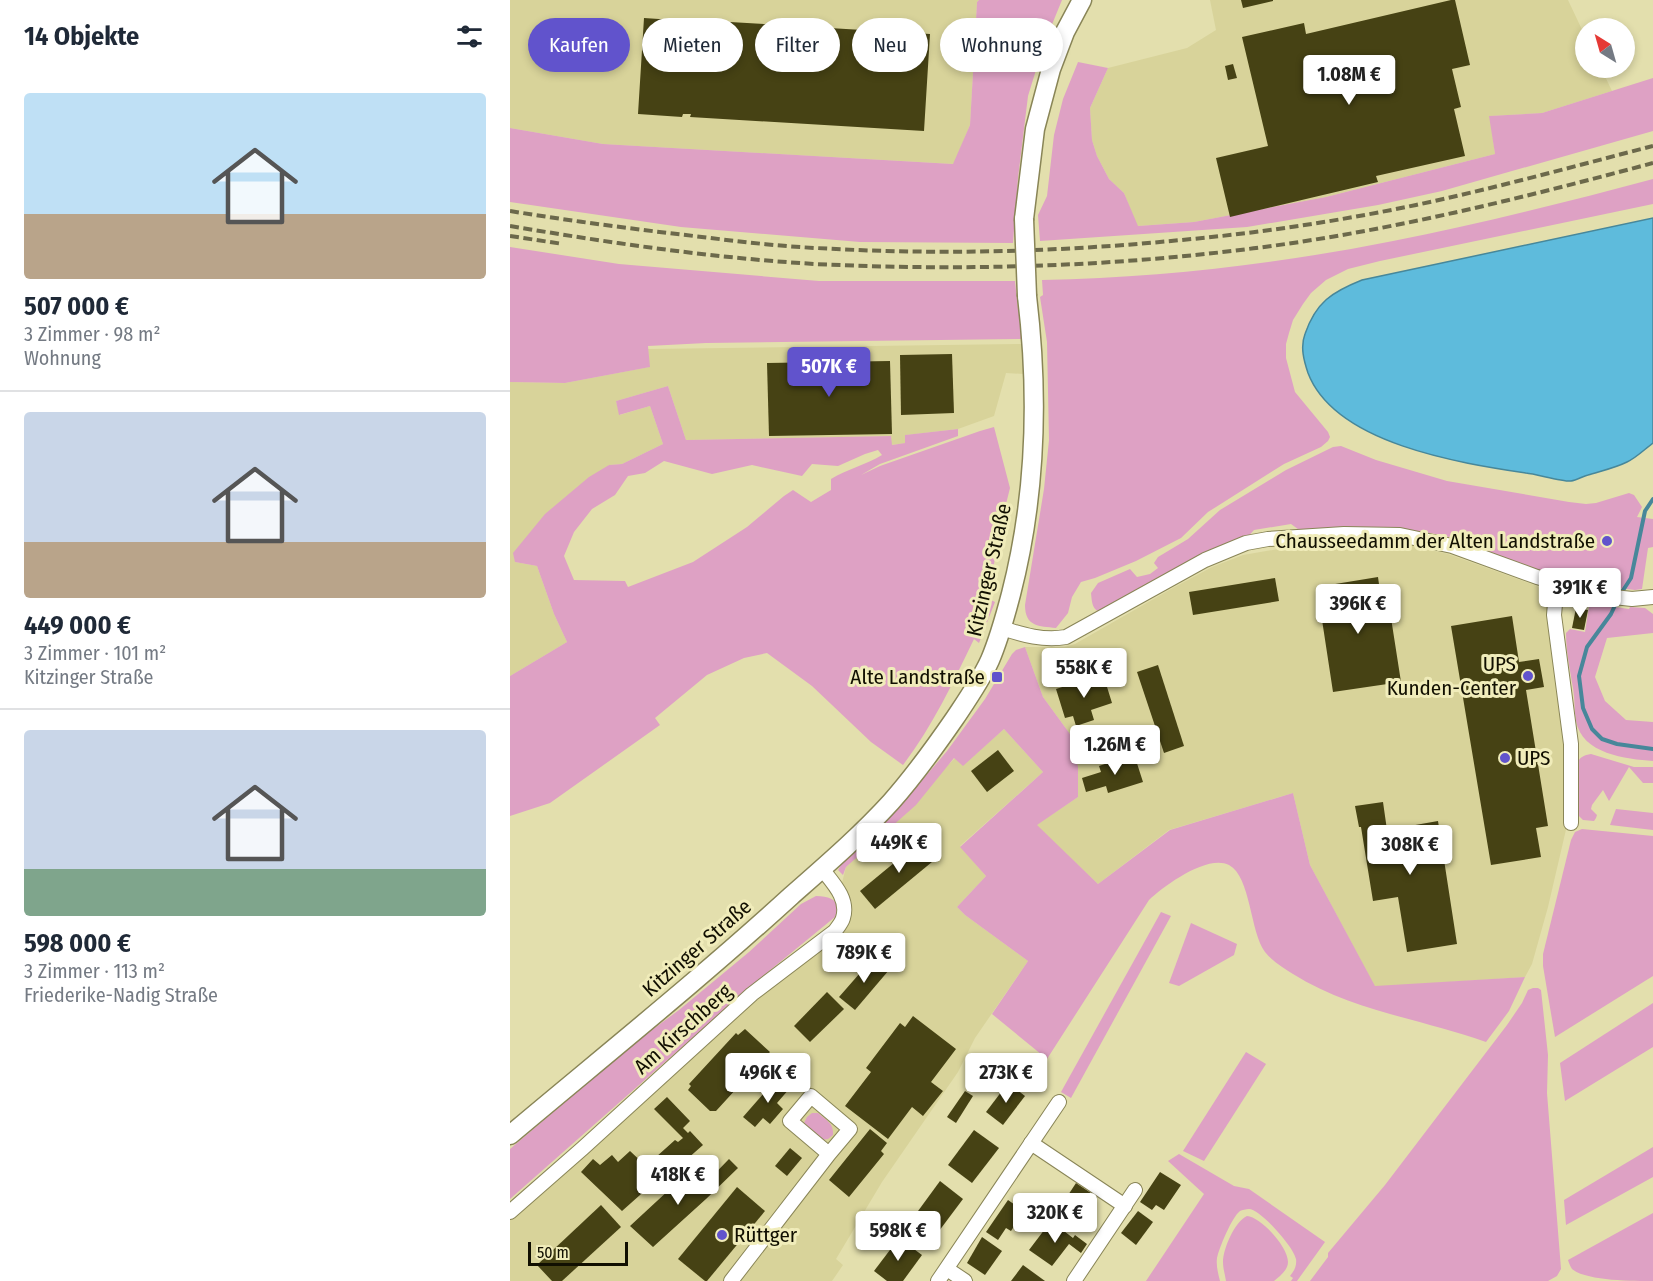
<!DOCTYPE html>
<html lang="de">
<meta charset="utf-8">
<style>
:root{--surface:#fff;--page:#f6f6f7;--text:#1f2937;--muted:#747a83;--line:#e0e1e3;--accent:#6153cc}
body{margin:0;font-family:"Fira Sans Condensed",sans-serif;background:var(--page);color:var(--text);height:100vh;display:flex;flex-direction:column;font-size:22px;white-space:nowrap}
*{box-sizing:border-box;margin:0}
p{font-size:20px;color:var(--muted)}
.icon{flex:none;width:33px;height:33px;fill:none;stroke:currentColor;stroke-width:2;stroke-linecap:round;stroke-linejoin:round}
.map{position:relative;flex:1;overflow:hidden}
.panel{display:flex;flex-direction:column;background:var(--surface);width:510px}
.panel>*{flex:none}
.guide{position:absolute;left:18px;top:18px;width:570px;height:54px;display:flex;gap:12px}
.needle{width:39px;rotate:323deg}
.fabs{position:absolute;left:1065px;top:18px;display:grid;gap:12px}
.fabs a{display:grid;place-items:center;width:60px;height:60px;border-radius:50%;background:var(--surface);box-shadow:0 3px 9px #0003;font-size:30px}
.scale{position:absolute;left:18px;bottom:15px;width:100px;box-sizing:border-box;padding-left:6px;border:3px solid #110f01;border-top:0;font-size:16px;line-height:21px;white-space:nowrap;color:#110f01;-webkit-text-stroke:4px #f0ecba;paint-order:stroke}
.price{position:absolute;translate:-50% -51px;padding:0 14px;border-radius:6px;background:#fff;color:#222;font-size:20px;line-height:39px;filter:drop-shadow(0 2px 3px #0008)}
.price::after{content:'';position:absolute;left:50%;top:36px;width:18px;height:14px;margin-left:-9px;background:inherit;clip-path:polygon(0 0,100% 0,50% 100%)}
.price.current{background:var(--accent);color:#fff}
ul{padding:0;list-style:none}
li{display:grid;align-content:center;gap:12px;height:318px;padding:0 24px}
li+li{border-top:2px solid var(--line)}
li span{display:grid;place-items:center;height:186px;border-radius:6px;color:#555}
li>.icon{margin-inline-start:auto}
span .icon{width:108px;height:108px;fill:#fffc;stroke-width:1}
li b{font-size:26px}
h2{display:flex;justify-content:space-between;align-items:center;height:72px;padding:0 24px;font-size:26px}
.pill{padding:0 21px;border-radius:27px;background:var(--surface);box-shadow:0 3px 9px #0003;font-size:21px;line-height:54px}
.pill.current{background:var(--accent);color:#fff}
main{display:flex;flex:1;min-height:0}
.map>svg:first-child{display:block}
.built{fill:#d8d39a}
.green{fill:#dea1c4;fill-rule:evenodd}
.water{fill:#5ebbdc;stroke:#47879a;stroke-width:1.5}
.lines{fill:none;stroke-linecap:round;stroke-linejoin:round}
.stream{stroke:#47879a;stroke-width:4}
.building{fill:#464214}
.minor-casing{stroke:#898557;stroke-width:16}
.tertiary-casing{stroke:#898557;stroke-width:21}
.minor{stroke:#fff;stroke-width:14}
.tertiary{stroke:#fff;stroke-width:18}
.rail{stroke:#6c694b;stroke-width:4;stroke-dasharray:9 4.5;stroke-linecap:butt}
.tertiary-bridge-casing{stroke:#898557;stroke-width:21;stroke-linecap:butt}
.tertiary-bridge{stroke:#fff;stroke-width:18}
.poi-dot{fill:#6153cc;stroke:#f0ecba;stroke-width:2}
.labels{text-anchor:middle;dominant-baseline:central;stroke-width:6;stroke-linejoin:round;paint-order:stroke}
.poi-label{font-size:21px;fill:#110f01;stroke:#f0ecba;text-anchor:end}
.street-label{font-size:21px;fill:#110f01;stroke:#f0ecba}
</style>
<main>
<section class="panel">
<h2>14 Objekte<svg class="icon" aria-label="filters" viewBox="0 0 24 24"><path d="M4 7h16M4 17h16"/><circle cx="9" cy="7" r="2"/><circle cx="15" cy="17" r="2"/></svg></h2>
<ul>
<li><span style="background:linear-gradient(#bfe0f5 65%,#b9a48a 0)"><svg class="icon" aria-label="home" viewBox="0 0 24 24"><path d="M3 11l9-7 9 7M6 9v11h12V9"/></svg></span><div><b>507 000 €</b><p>3 Zimmer · 98 m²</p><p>Wohnung</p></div></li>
<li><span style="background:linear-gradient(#c9d6e8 70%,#b9a48a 0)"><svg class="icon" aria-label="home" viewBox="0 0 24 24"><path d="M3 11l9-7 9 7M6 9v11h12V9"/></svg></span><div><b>449 000 €</b><p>3 Zimmer · 101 m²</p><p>Kitzinger Straße</p></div></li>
<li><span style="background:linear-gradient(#c9d6e8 75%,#7fa58c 0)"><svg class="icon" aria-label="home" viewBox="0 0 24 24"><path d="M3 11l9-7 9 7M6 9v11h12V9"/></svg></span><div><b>598 000 €</b><p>3 Zimmer · 113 m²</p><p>Friederike-Nadig Straße</p></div></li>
</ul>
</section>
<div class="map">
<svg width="1143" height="1281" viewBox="0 0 1143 1281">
<rect width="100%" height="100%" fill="#e3dfad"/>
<g class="built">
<path d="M0,0H469L467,2L460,125L444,164L93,144L0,128Z"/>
<path d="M700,0H1058L1075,36L1076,68H1091L1102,91L1032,113L980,116L985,154L816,197L684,222L627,226L614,193L599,179L587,156L582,140L580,108L598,68L677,48L706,30Z"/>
<path d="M514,344V374L496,373L484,416L448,429L396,435V443L381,445V436L176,440L158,386L106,401L110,415L140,406L153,444L112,464L99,465L5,562L27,566L44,614L57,642L0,676V382L55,383L139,367L138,349Z"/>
<path d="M819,543L899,545L938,554L1027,586L1036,594L1052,692L1058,821L1038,907L1022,964L1015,977L865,987L800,865L783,793L659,830L588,884L526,825L568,797L560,734L533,697L515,647H554L565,644L661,589L702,567L733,555L786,546Z"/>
<path d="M494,729L533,772L450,846L476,876L447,907L455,915L518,961L465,1038L448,1072L372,1182L326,1259L333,1265L322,1281H0V1212L219,1014L329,918L330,891L336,867L445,758L453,765Z"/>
</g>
<g class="green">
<path d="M469,0H552L534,44L518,96L508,178L503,243L350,242L171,227L0,202V128L93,144L443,164L460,125L467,2Z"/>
<path d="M568,62L598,68L580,108L582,140L587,156L599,179L614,193L628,226L684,222L816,197L985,154L979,116L1032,113L1143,78V131L932,191L868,205L737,227L530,241L528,215L537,196L544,135L553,99Z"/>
<path d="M1143,179V204L870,261L838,269L816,280L801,293L793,304L783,320L779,333L776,344V358L785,392L818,432L820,437L818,441L811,447L774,464L706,507L698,512L671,538L626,561L585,578L571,582L562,597L558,613L546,628C529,626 515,627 515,605L534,489L539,440L537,342L530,297L533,295L532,280C650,278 767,264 883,241C970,224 1057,202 1143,179Z"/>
<path d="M0,247L109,264L309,281H505L508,310L511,311L514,339L196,343L138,346L140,367L55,383L0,382Z"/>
<path d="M158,386L176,440L381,436L382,445L395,443V435L448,429V436L370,464L351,475L370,466L470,431L484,427L500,488L488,536L479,599L485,602L469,643L464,639C443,683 422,727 393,765L361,742L302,686L257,653L234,658L197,675L145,718L150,725L40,803L0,816V676L57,642L44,614L27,566L5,562L3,553L35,514L79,477L99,465L112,464L153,444L140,406L109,415L106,401ZM368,450L372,455C356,465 337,469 321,479V490L301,502L283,490L274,496L237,527L183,562L118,587L115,581L64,580L54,556L64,532L82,509L105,495L118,476L135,473L154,461L202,474L242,465L292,476L302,464L328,466L355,454Z"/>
<path d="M831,446L866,460L937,481L1059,502L1076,504L1086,503L1119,493L1124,495L1132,507L1127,517L1143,519V547L1138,548L1132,589L1125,590L1100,587L1097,591L1066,584L933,535L905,531L852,527L792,532L781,524L744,530L733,542L592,613C582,610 582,603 581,593L588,583L620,569L627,577L640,574L648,568L644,563L648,557L678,539L710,510L776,470L823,447Z"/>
<path d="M1060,597L1091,605L1119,609L1120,607L1135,608L1143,614V633L1097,638L1085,677L1095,701L1116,720L1143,722V761C1116,759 1072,754 1066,721C1064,710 1065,699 1063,688C1060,670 1056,651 1056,633L1060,629L1075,632L1079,607L1056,602Z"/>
<path d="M515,647L533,697L560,734L568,767V797L527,825L588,884L660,830L783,793L800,865L865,986L1015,977L999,1011L976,1042C912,1019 842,1011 783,974C774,968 762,961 755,952C740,932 741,877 719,865C697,854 654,886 639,900L537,1059L482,1014L518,961L455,915L447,907L476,876L450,847L533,772L494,729L453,766L444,758L406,805L336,867L333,875L328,870L334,860L402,792L437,751L475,699L502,654L506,650Z"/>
<path d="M1081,754L1124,767H1143V783H1133L1119,767L1099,801L1093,790L1082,805L1081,809L1087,815L1086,818L1084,821L1073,820L1067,814V763C1070,757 1074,755 1081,754Z"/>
<path d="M1106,809L1143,813V830L1100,825Z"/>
<path d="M1072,829L1143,836V976L1045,1037L1033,966V954L1061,840L1065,832Z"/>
<path d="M306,896C321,896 332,901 325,917L248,980L0,1199V1149L123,1044L169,1010L239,952L291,904Z"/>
<path d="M651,912L661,916L561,1098L551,1092Z"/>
<path d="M681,923L727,944L724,955L669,986L659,983Z"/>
<path d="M1023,988H1028L1031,990L1038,1055L1037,1093L1051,1269L1047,1276L1038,1281H800L818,1257V1253L875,1185L997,1025L1012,1003L1018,990Z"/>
<path d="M1143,1003V1047L1055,1101L1050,1063Z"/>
<path d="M736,1052L756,1064L694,1161L673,1151Z"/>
<path d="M302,1113H308C316,1120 324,1123 323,1135L318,1139L311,1140L297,1129L294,1123L297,1117Z"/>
<path d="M1143,1147V1177L1056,1225L1054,1200Z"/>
<path d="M669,1154L724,1186L739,1189L815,1242L787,1281H781L783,1278L780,1276C784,1271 787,1266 786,1259C784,1247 750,1209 739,1209C736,1209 732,1210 730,1211C722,1217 709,1248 707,1258C706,1266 708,1273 710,1281H636L694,1194L658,1161Z"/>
<path d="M1143,1213V1281C1123,1281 1076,1281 1062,1269C1060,1266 1059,1263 1058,1260Z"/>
<path d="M737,1216C751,1217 778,1247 778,1262C778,1270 770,1276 764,1281H716C715,1275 713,1268 713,1262C713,1249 725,1221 737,1216Z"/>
</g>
<path class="water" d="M1143,218V443C1135,449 1126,458 1117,462C1105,468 1091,471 1078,475C1073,476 1067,480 1061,481C1054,482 1026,474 1016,473C950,463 825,444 798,373C794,361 790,347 795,334C806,302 822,292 852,280Z"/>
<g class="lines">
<g class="stream">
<path d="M1110,595L1121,578L1135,511L1143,499"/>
<path d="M1107,601L1101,614L1077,647L1069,676L1073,708L1082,729L1092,739L1107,744L1143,749"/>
</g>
</g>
<g class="building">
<path d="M731,0H763V1L733,8Z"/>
<path d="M941,0H945L960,65L942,69L951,107L944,109L955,156L866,176L868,182L720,217L706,158L758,146L732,37L794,23L796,34Z"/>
<path d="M134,18L178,21V23H186V20L420,34L414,131L180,117L181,114H173L172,117L128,114Z"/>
<path d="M723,64L727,78L718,80L715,66Z"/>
<path d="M442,354L444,413L391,415L390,355Z"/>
<path d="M380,361L382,434L259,436L257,363Z"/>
<path d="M868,577L872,606L879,605L891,682L823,692L807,587Z"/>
<path d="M765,578L769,601L683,615L679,592Z"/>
<path d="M1066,608L1078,610L1074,630L1062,628Z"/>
<path d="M1002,616L1009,662L1029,659L1034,687L1016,690L1038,826L1026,828L1031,857L981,865L941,626Z"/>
<path d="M648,665L674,746L654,753L627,672Z"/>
<path d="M593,674L602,703L581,710L584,720L566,726L563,716L555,718L546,689Z"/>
<path d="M488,750L504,771L477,792L461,771Z"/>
<path d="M624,754L633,782L598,793L596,786L576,792L572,778L591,772L589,766Z"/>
<path d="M873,802L877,830L928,821L947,944L897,952L888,897L863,901L851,827H849L845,806Z"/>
<path d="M413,839L428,857L365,909L350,891Z"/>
<path d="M364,957L379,970L345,1010L329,997Z"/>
<path d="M317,992L334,1009L300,1042L284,1026Z"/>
<path d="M403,1016L446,1049L421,1082L433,1091L413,1116L402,1107L378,1139L335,1106L361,1072L356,1068L390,1023L395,1027Z"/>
<path d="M235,1029L260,1052L206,1111H200L178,1090L181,1086L179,1084L226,1033L228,1035Z"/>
<path d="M267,1078L280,1088L267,1103L273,1109L260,1124L253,1118L245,1127L233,1117Z"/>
<path d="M498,1083L515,1096L493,1125L476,1112Z"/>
<path d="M455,1091L463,1096L446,1123L437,1117Z"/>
<path d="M157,1097L180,1121L173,1128L178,1133L180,1131L193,1145L151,1182L148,1179L112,1211L71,1172L83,1159L90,1165L102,1155L108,1162L120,1151L136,1166L165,1140L168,1142L173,1138L144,1109Z"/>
<path d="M360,1129L377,1143L371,1151L374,1154L339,1197L319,1180Z"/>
<path d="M464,1130L489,1148L462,1183L438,1165Z"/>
<path d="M280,1148L292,1158L277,1176L265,1166Z"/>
<path d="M219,1159L228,1168L196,1199L143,1247L120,1226L174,1176L188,1191Z"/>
<path d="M650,1172L671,1185L654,1210L646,1205L642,1210L630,1202Z"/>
<path d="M430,1181L453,1199L423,1239L400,1222Z"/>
<path d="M566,1183L587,1197L570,1222L549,1209Z"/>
<path d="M227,1187L255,1211L197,1281H195L168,1259Z"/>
<path d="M498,1200L514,1211L501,1231L496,1228L488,1240L476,1232Z"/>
<path d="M91,1205L111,1227L52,1281H42L27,1265Z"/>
<path d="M628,1211L643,1222L626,1245L611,1233Z"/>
<path d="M541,1221L563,1238L565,1235L577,1244L571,1253L559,1244L542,1266L519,1250Z"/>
<path d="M472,1237L492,1251L475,1275L457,1263Z"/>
<path d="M389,1238L412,1255L393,1281H377L364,1271Z"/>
<path d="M513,1265L535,1281H501Z"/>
</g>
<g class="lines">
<defs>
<g id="minor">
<path d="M1053,586L1045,604L1044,615L1061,744V823"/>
<path d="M492,628C513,635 534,641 556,637L695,560L736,543L758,539L834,534L890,535L942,546L1027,577L1095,596L1122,599L1143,597"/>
<path d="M521,1143L615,1206"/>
<path d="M0,1212L73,1148L242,994L325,931C328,927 332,922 333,918C339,899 323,883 312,869"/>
<path d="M437,1269L455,1281"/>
<path d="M221,1281L319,1154L340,1129L301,1096L280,1121L319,1154"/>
<path d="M428,1281L549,1102"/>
<path d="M564,1281L625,1190"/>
</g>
<g id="tertiary">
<path d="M514,219L525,129L541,69L555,32L572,0"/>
<path d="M0,1135C94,1056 190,979 281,896C315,866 350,836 381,802C404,776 425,747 445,718C457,700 471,680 480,660C489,639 495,617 501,594C526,497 529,396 517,296"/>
</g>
</defs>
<use href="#minor" class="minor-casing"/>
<use href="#tertiary" class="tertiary-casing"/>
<use href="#minor" class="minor"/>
<use href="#tertiary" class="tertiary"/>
<g class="rail">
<path d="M0,211C61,221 123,229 184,236C225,241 265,246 306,248C427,255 550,252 671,240C750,233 829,221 906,205C986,188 1065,166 1143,146"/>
<path d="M0,226C101,243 203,258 305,264C452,271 600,267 746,248C881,231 1012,198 1143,163"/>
<path d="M0,236L53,244"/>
</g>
<defs>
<path id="tertiary-bridge" d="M514,219L517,296"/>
</defs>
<use href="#tertiary-bridge" class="tertiary-bridge-casing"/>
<use href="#tertiary-bridge" class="tertiary-bridge"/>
</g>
<g class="poi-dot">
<circle cx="1097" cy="541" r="6"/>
<circle cx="1018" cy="676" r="6"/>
<rect x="481" y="671" width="12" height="12" rx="3"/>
<circle cx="995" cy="758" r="6"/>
<circle cx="212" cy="1235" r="6"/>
</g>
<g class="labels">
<g class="poi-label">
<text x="1085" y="541">Chausseedamm der Alten Landstraße</text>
<text x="1006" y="664">UPS<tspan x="1006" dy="24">Kunden-Center</tspan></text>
<text x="475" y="677">Alte Landstraße</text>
<text x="1007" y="758" text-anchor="start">UPS</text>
<text x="224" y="1235" text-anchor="start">Rüttger</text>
</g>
<g class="street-label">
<text transform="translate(479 570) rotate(-77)">Kitzinger Straße</text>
<text transform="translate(187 948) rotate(-41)">Kitzinger Straße</text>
<text transform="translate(173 1029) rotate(-42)">Am Kirschberg</text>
</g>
</g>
</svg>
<div class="fabs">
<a><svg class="needle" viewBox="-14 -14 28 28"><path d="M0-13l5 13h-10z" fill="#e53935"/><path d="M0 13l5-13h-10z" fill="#747a83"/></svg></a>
</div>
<div class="scale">50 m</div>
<b class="price" style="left:839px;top:106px">1.08M €</b>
<b class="price current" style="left:319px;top:398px">507K €</b>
<b class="price" style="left:1070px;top:619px">391K €</b>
<b class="price" style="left:848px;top:635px">396K €</b>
<b class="price" style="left:574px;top:699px">558K €</b>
<b class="price" style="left:605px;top:776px">1.26M €</b>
<b class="price" style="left:389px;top:874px">449K €</b>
<b class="price" style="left:900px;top:876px">308K €</b>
<b class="price" style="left:354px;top:984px">789K €</b>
<b class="price" style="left:258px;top:1104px">496K €</b>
<b class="price" style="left:496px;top:1104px">273K €</b>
<b class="price" style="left:168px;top:1206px">418K €</b>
<b class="price" style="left:545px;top:1244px">320K €</b>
<b class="price" style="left:388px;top:1262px">598K €</b>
<div class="guide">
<a class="pill current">Kaufen</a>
<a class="pill">Mieten</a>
<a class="pill">Filter</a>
<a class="pill">Neu</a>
<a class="pill">Wohnung</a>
</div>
</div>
</main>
